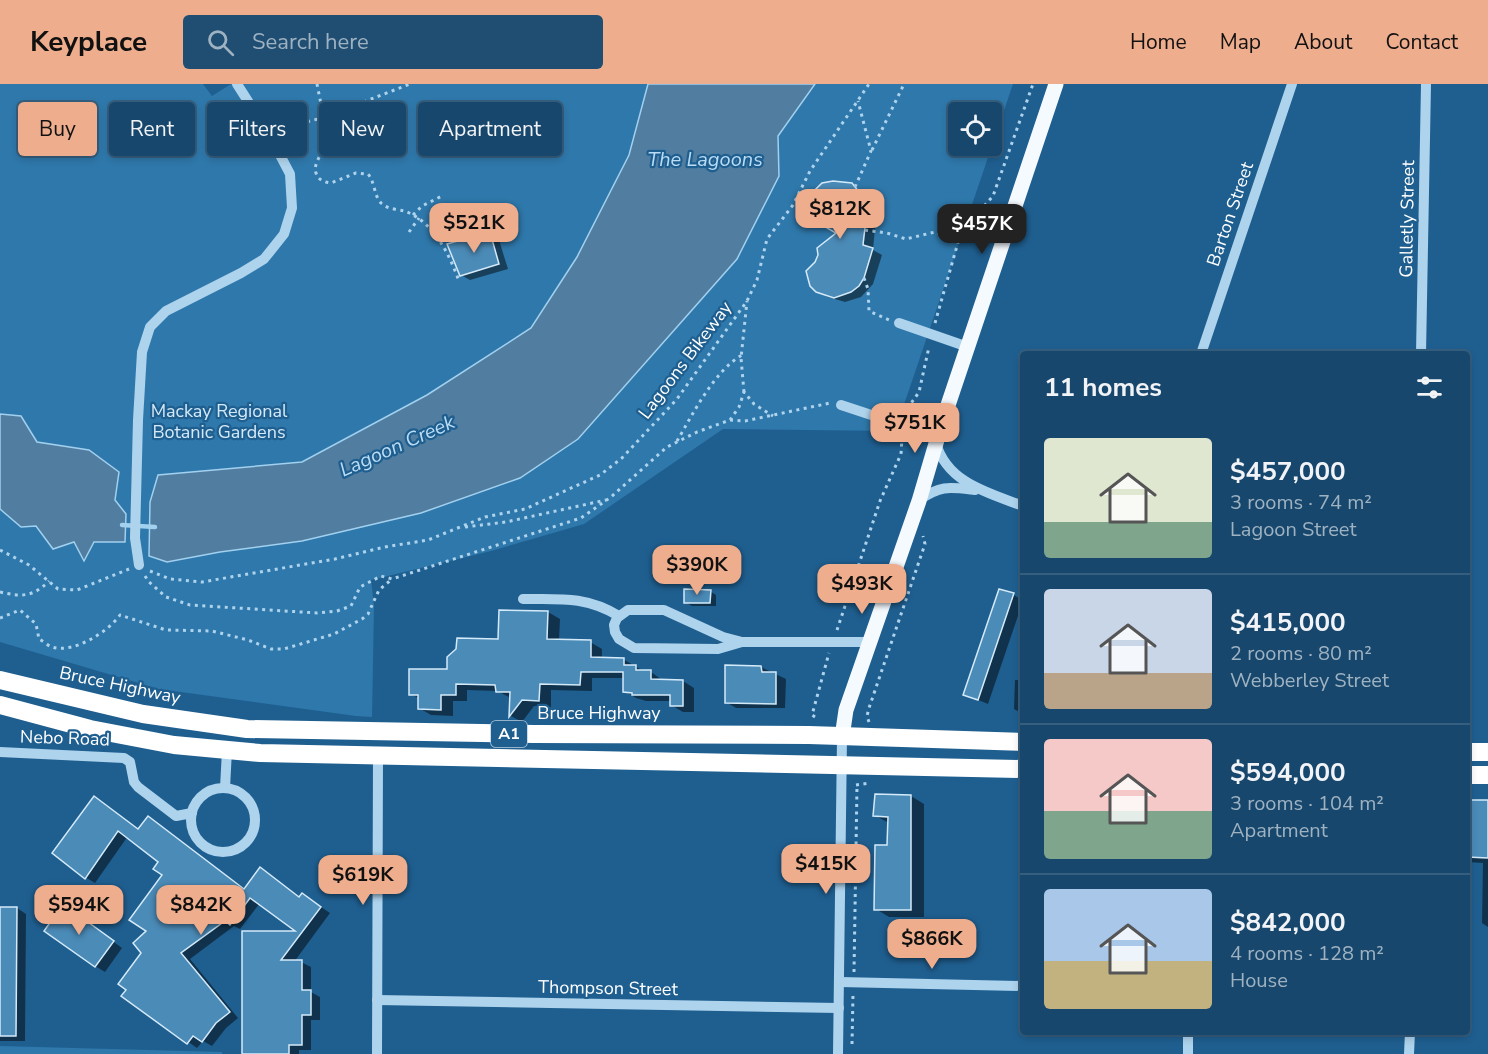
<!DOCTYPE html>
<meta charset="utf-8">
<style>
:root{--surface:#17476c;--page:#204e72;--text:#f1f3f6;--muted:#9eb2c2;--line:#365f7f;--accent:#eead8d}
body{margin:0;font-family:"Nunito Sans",sans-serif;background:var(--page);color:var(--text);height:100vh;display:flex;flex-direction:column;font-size:22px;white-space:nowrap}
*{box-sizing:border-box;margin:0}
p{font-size:20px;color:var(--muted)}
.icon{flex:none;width:33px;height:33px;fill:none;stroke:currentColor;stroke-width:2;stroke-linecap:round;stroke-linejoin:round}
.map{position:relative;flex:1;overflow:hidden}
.drawer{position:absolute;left:1020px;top:267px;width:450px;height:684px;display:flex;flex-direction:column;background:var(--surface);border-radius:6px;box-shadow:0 3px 9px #0003,0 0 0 2px var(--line)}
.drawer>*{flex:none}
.hud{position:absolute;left:18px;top:18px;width:570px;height:54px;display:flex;gap:12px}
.tools{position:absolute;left:948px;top:18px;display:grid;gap:12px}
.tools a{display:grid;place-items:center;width:54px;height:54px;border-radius:6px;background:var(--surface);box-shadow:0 3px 9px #0003,0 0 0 2px var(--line);font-size:30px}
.price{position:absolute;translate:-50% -51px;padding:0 14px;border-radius:12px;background:var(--accent);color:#111;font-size:20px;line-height:39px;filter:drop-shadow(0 2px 3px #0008)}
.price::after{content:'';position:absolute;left:50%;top:36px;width:18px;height:14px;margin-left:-9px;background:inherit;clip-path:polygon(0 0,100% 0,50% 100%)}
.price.current{background:#222;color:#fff}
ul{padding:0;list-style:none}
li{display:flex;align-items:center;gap:18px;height:150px;padding:0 24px}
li+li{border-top:2px solid var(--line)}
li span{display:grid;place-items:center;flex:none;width:168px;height:120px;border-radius:6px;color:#555}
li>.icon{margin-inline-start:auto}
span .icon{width:72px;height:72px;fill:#fffc;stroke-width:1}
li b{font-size:26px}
h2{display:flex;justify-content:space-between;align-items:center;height:72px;padding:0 24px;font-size:26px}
.chip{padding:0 21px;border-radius:6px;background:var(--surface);box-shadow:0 3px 9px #0003,0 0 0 2px var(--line);font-size:21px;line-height:54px}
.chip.current{background:var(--accent);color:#111}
header{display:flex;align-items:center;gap:36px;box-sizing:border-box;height:84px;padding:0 30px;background:var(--accent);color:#111}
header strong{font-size:28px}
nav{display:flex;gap:33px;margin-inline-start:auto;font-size:21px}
.search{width:420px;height:54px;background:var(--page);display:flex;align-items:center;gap:15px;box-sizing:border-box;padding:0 21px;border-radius:6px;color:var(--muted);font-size:22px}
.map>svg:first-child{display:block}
.green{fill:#2f78ab;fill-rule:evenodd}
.water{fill:#517ea0;stroke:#a2d0ef;stroke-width:1.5}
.shadow{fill:#0007}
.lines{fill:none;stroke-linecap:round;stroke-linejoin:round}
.stream{stroke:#a2d0ef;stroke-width:4.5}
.building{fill:#4b8bb8;stroke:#d4eaf9;stroke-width:1.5}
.path{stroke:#aed3ed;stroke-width:3;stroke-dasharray:3 4.5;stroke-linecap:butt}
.minor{stroke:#aed3ed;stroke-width:10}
.major{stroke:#f5faff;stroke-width:15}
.highway{stroke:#fff;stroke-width:18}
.labels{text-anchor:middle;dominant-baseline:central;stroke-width:4.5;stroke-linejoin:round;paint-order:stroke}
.shield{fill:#1f5f90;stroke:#bccfde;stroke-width:1.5}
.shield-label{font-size:16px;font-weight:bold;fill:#fff}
.street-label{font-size:18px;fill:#fff;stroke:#1f5f90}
.park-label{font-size:18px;fill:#d4eaf9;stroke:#1f5f90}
.water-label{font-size:20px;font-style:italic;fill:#badcf4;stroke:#1f5f90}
</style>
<header>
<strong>Keyplace</strong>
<div class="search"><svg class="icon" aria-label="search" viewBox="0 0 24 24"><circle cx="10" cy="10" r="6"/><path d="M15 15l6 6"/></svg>Search here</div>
<nav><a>Home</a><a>Map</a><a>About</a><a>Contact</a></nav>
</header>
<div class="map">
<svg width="1488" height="970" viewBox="0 0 1488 970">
<rect width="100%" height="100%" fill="#1f5f90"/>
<g class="green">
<path d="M0,0H203L212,12L231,0H1013L895,347L723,345L584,440L491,467L371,496L374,522L372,633L356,632L159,605L0,558ZM958,28H992V62H958Z"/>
<path d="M0,962L222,968V970H0Z"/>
</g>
<g class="water">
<path d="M648,0H815L778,52L779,92L737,175L578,355L520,394L421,429L302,457L220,468L167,478L149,472L150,418L158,391L302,378L427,311L531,244L577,173L629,71Z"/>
<path d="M0,330L21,332L37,358L89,366L119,388L115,416L126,430L125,458H94L84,477L74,458L53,465L36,442L21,443L0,425Z"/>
</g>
<g class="shadow">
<path d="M851,101L861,107L873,123L876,133L873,166L882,171L873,200L861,213L845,218L828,213L817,207L838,149Z"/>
<path d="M489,150L499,156L508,185L470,196L461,191Z"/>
<path d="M713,472L719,475V498H709L703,494Z"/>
<path d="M1000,506L1014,511L1023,517L988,620L964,610Z"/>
<path d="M710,507L716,511V522H692L685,518Z"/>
<path d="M548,528L560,535L559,557L590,558L602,565V575H623L645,588H651L662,596L683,597L694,604V628H683L671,621V617H646L636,614L625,607L624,594H592V607L551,606V623L534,622L522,638L511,632V614L497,607L467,606V617H453V632L431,631L419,624L420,615L411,610Z"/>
<path d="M761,583L786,595L785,624H736L726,618Z"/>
<path d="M1015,596H1023V630L1014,625Z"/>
<path d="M911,712L924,720V833H889L876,825L889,763V739L874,731Z"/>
<path d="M94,714L139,746L158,740L246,806L270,791L300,814L303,811L330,829L294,878H301L311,883V908L320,913V936H311V966H299V970H244L243,849H300L260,819L240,845L234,842L190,875L238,934L226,944L212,962L203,957L197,964L123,912L128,905L143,868L164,791L160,778L128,752L95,799L85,793Z"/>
<path d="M1467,717H1488V843L1482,839L1483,779L1467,778Z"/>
<path d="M0,824H17L26,830L25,957H0Z"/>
<path d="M73,828L122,864L105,888L95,882Z"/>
</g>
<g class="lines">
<path class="stream" d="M122,441L155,443"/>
</g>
<g class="building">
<path d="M833,97L852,99L859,108L867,126L863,161L873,164L864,194L859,202L851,208L834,214L816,208L810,202L806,187L815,178L818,171L817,164L836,149L815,137L811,127L810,115L814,107L822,99Z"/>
<path d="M490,148L499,180L460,192L447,160Z"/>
<rect x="702" y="470" width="11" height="25"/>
<path d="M684,505L711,506L710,519H684Z"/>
<path d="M999,505L1014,509L978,616L963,611Z"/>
<path d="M499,526L548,527L547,555L591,556V573L624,574V581H636V586H651V595L683,596V622H670V611H632V609L623,608V588H581L580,601L540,600L539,617L522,616L509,633L510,608H496L495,601L456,600V611H441V626L418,625V611H409V585H447V573L456,565L457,554L498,555Z"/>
<path d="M725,581L761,582L762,588H776V620L725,619Z"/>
<path d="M875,710L911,711V826H874L875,761H887L888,733L873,732Z"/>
<path d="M94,712L138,745L148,732L244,805L260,783L299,813L302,809L321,823L281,876H302V906H311V931H302V961H289V970H242V847H295L250,814L230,841L225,837L181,869L230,928L216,939L202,958L193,952L187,960L121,912L126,906L118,900L141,869L133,859L146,847L129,836L162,791L153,785L158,778L118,747L85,795L52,769Z"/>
<path d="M1467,716H1488V774L1467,773Z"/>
<path d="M63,820L114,857L95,883L44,847Z"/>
<path d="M0,823H17L16,952H0Z"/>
</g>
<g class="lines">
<g class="path">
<path d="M317,0C320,17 328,46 324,62C322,71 313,79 316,89C318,96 324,98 331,99L356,89L368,90C375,98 374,112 381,119C388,126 399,125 407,128C435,140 449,170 459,197"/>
<path d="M278,45L322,34L410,0"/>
<path d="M872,66L904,0"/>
<path d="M855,103L871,67L858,17"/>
<path d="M413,131L422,122L444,111"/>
<path d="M865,146L887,149L906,155L935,148L952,153L961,148L993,112L1033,0"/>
<path d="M409,148L419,134"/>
<path d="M864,194L868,205L869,227L889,236"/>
<path d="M935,239L961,148"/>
<path d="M744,308L741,274L747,217"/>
<path d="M903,331L919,308L929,263"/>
<path d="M730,336L739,323L744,308L754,320L773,332"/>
<path d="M677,357C693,330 714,287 742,271"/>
<path d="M465,443L506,438L606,416"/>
<path d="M0,466L29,481L58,505L77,506L129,485"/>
<path d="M150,487L170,495L202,498L335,475L385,463L428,456L485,433L525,425L600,391L622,374L677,315L747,217L757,196L767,155L793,121L810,87L869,0"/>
<path d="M145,492L149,498L166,513L190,521L317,529L337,527L351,522L360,503L381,492L392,495L581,434L611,413L667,363L697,348L730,336L745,337L830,319"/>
<path d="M0,508C22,513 33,513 49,497"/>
<path d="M0,534L20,526L36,540L39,555C43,557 48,562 52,563C73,570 108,548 120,531L166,546L212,547L248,556L271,565H284L334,550L362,535L368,530L379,506L392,495"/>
<path d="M837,546L880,417L901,370L902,354"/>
<path d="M815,633L812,631L829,569"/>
<path d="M869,638L867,632L869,624L925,460L923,452"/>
<path d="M856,701L870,699"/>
<path d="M854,888L857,701"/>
<path d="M852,960L853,910"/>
</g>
<g class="minor">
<path d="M899,239L968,263"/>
<path d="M1201,270L1292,0"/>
<path d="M1421,270L1426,0"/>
<path d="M841,321L938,353"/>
<path d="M936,359C947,399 989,409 1023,422"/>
<path d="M919,416C941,401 949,403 975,406"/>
<path d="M139,481L135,454L138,336L142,268L150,243L166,227L241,189L264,175L284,150L292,124L290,90L269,50L237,0"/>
<path d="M523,515C560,515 586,512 619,532"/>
<path d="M742,558L718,565L634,564L619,555L615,548L614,541L617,534L628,526H664L723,553L742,558H870"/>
<path d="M0,668L124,674L130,678L134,698L138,703L176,732L192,729"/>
<path d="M225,704L227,666"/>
<circle cx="223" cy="736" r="32"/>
<path d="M840,898L1023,902"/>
<path d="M377,916L839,924"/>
<path d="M377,970L378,673"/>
<path d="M838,970L842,653"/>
<path d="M1188,970V948"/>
<path d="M1409,970L1410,948"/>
</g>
<path class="major" d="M842,653L846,626L919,417L942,339L1056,0"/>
<g class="highway">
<path d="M0,596L143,630L247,645L534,650L809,651L1023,658"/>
<path d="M0,621L90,645L174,661L260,669L1023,685"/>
<path d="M1467,668H1488"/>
<path d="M1467,691H1488"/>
</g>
</g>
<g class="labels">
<rect class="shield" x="491" y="637" width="36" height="26" rx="4.5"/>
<g class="shield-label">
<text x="509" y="650">A1</text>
</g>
<g class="street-label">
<text transform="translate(1230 130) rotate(-71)">Barton Street</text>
<text transform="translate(1407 135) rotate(-89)">Galletly Street</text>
<text transform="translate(685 276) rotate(-53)">Lagoons Bikeway</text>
<text transform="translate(120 601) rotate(12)">Bruce Highway</text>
<text x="599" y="629">Bruce Highway</text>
<text transform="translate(65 654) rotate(2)">Nebo Road</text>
<text transform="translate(608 904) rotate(1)">Thompson Street</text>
</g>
<g class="park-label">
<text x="219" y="327">Mackay Regional<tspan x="219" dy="21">Botanic Gardens</tspan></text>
</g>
<g class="water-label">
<text x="705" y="75">The Lagoons</text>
<text transform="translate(397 362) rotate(-24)">Lagoon Creek</text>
</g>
</g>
</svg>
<div class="tools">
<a><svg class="icon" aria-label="locate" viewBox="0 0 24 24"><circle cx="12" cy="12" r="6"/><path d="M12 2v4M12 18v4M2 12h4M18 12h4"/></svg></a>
</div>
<b class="price" style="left:840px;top:156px">$812K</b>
<b class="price" style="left:474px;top:170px">$521K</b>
<b class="price current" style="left:982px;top:171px">$457K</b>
<b class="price" style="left:915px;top:370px">$751K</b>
<b class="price" style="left:697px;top:512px">$390K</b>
<b class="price" style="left:862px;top:531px">$493K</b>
<b class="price" style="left:826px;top:811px">$415K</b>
<b class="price" style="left:363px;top:822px">$619K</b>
<b class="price" style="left:79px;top:852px">$594K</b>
<b class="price" style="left:201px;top:852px">$842K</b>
<b class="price" style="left:932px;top:886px">$866K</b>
<div class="hud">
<a class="chip current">Buy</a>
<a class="chip">Rent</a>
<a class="chip">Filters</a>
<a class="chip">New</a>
<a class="chip">Apartment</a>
</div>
<section class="drawer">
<h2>11 homes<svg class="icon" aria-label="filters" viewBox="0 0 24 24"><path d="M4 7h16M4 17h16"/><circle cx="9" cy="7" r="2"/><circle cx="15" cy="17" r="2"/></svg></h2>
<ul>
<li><span style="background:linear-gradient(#dfe7d0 70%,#7fa58c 0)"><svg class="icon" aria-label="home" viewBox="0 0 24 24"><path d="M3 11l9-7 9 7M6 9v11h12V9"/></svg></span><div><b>$457,000</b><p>3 rooms · 74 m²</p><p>Lagoon Street</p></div></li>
<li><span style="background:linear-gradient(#c9d6e8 70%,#b9a48a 0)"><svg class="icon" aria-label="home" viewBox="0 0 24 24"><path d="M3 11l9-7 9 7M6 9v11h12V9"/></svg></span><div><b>$415,000</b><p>2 rooms · 80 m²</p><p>Webberley Street</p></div></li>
<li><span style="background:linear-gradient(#f6c9c9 60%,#7fa58c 0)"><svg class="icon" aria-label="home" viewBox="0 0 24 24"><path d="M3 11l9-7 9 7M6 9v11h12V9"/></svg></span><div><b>$594,000</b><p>3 rooms · 104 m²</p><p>Apartment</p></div></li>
<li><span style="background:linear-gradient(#a9c7e8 60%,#c2b280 0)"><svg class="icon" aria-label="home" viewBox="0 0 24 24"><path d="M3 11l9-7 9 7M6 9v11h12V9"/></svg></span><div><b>$842,000</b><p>4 rooms · 128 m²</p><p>House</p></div></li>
</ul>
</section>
</div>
